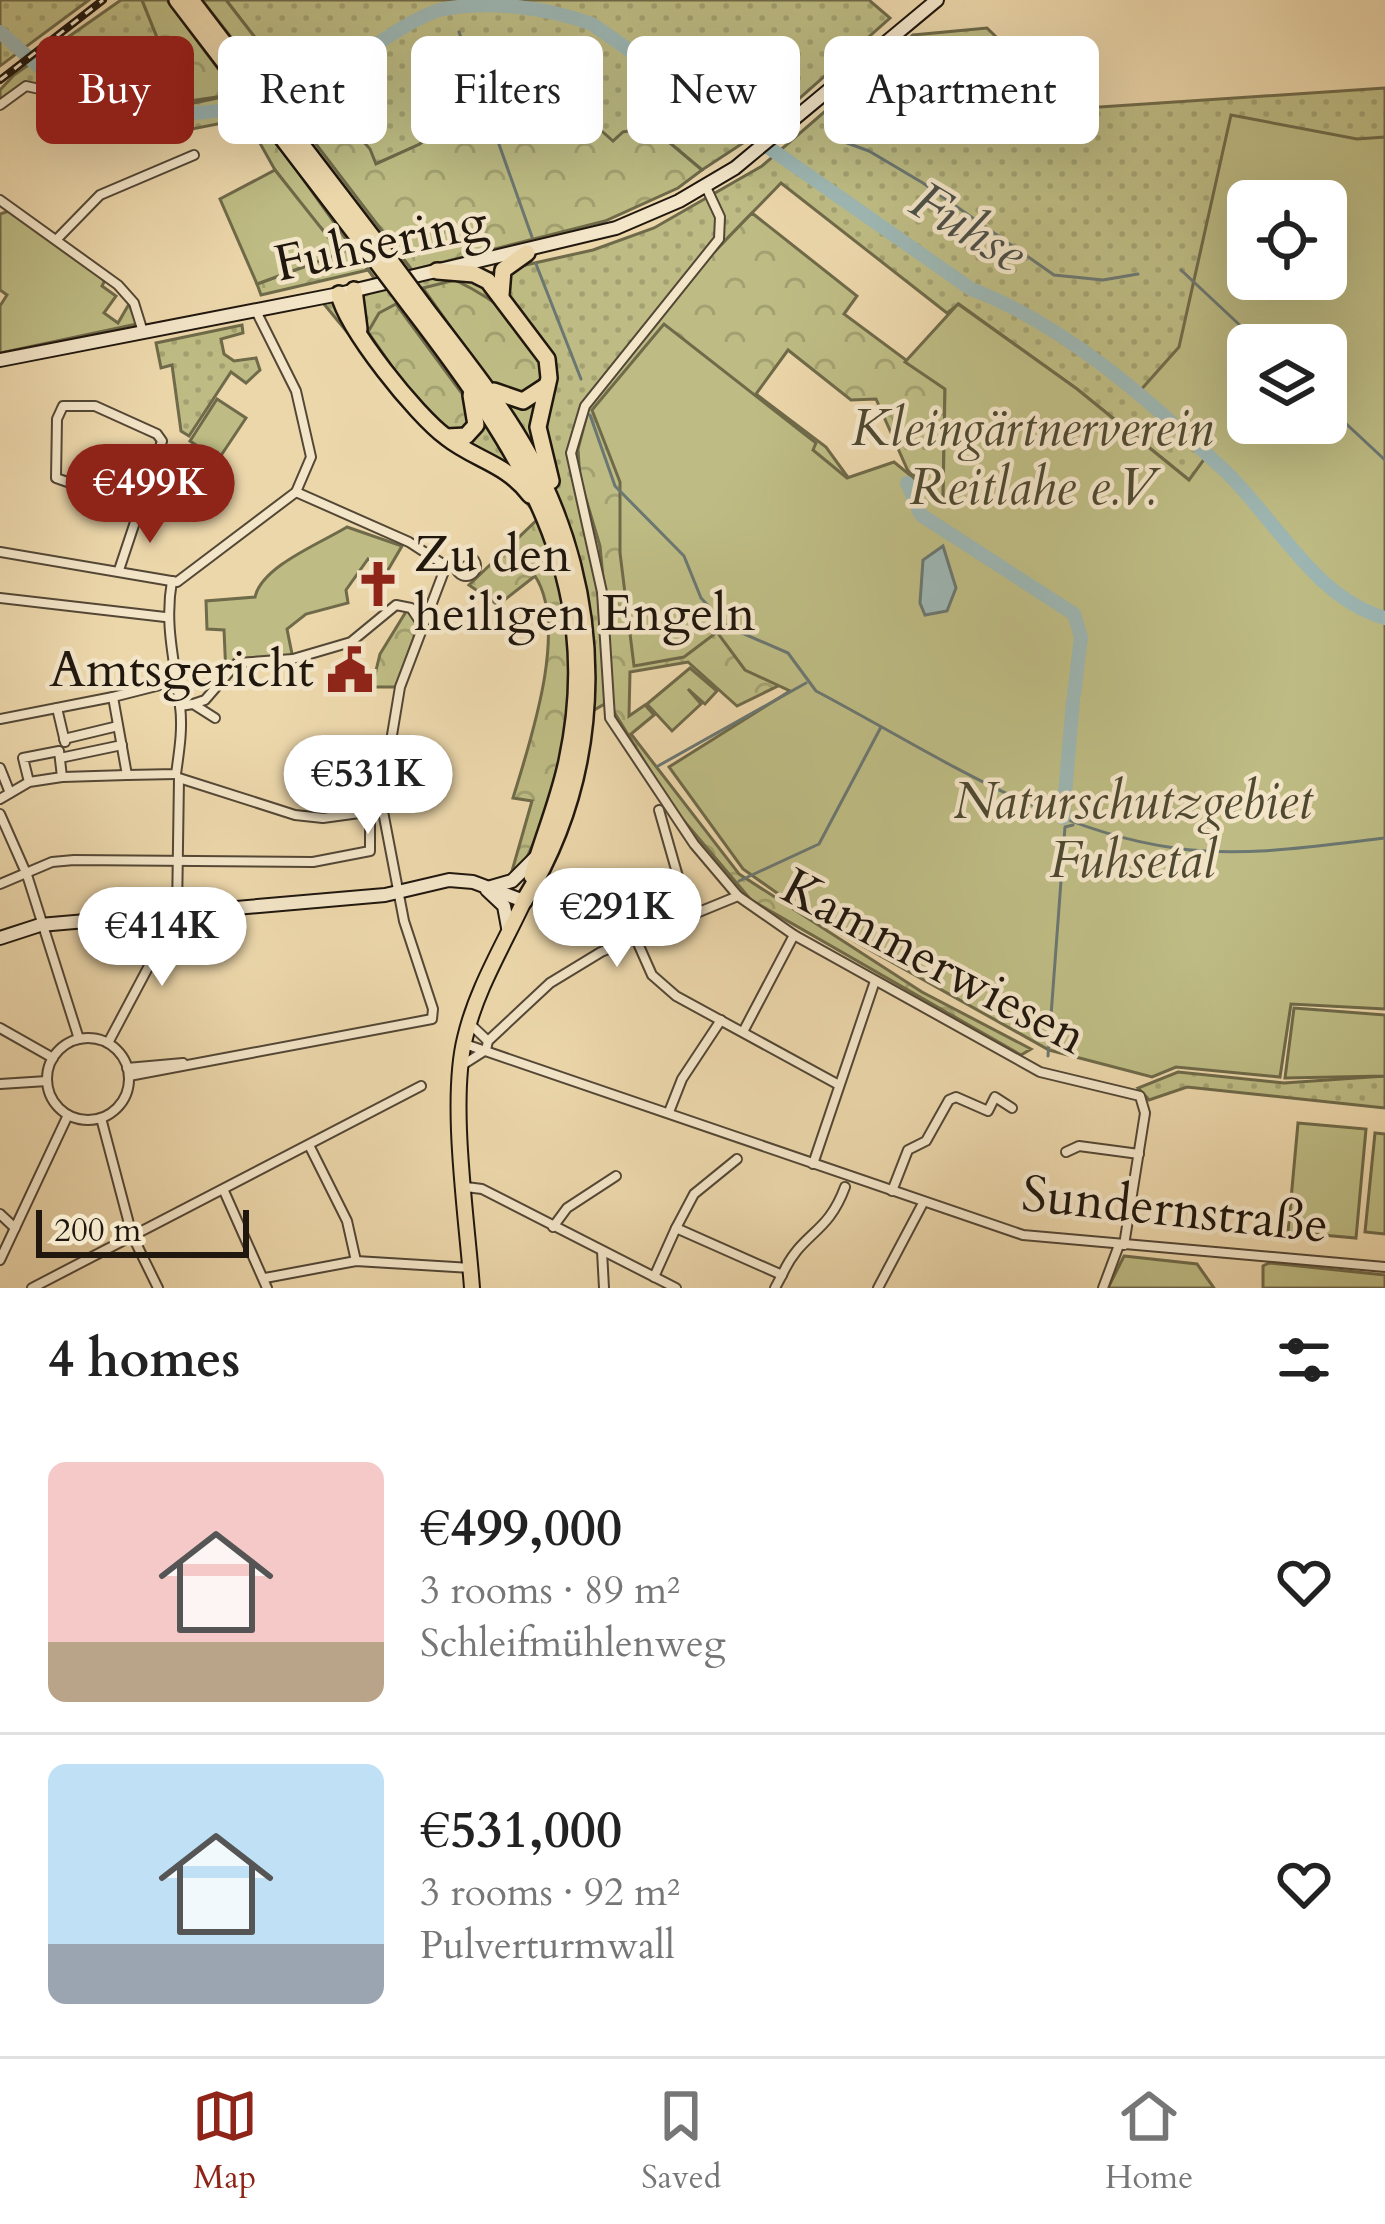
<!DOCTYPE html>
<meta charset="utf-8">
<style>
:root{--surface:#fff;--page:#f6f6f6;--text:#222;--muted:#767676;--line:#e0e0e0;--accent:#8f2418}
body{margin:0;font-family:Cardo,serif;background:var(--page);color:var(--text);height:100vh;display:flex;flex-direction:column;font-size:45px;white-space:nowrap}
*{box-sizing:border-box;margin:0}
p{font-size:39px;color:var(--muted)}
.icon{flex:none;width:66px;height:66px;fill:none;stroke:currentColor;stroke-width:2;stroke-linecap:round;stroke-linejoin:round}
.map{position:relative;height:1288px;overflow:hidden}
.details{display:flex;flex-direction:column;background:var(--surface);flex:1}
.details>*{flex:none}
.top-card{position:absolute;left:36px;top:36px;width:1314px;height:108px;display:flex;gap:24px}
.controls{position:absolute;left:1227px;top:180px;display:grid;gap:24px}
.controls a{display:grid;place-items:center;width:120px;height:120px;border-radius:18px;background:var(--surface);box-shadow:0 12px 48px #0002;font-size:60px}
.scale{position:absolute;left:36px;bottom:30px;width:213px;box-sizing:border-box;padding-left:12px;border:6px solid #20170e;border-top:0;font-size:33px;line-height:42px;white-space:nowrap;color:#20170e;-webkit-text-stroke:9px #f3e5c8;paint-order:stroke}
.price{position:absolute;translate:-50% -102px;padding:0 27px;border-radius:42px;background:#fff;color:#222;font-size:39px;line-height:78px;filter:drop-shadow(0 3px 6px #0008)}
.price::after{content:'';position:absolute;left:50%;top:72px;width:36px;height:27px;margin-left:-18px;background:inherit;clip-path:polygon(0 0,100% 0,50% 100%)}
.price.selected{background:var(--accent);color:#fff}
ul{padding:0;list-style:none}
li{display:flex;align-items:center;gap:36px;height:300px;padding:0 48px}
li+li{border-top:3px solid var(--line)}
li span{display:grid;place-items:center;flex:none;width:336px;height:240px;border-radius:18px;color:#555}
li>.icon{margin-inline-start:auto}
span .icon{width:144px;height:144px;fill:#fffc;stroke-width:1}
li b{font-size:51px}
h2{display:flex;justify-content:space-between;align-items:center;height:144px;padding:0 48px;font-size:51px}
.tag{padding:0 42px;border-radius:18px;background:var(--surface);box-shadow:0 12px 48px #0002;font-size:42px;line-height:108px}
.tag.selected{background:var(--accent);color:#fff}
.menu{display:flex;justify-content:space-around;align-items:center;height:168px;border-top:3px solid var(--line);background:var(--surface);font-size:33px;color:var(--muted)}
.menu a{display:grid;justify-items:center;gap:6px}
.menu .selected{color:var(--accent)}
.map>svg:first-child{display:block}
.grass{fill:url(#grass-dots);stroke:#6f6a49;stroke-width:3;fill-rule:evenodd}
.forest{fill:url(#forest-crowns);stroke:#6f6a49;stroke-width:3}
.green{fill:#bebc84;stroke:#6f6a49;stroke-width:3;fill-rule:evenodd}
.water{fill:#9db7b4;stroke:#6b7772;stroke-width:3}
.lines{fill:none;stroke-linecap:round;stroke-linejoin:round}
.stream{stroke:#6b7772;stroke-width:3}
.river{stroke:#9db7b4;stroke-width:14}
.street-casing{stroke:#534735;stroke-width:12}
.secondary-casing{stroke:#20170e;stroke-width:16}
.primary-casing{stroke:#20170e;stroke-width:18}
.highway-casing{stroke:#20170e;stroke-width:20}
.street{stroke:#f3e5c8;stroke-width:8}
.secondary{stroke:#f3e5c8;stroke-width:12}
.primary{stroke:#ecd7ab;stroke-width:14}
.highway{stroke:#ecd7ab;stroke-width:15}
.rail-casing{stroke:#20170e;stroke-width:8}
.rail{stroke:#f3e5c8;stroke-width:3;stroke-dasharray:9;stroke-linecap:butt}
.highway-bridge-casing{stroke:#20170e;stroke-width:20;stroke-linecap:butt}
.highway-bridge{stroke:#ecd7ab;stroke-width:15}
.labels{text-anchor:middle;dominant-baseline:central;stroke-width:9;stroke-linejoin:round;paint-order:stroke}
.street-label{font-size:51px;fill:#20170e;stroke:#f3e5c8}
.park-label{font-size:51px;font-style:italic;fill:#4f4931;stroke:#f3e5c8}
.poi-label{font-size:51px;fill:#20170e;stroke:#f3e5c8;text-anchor:start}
.water-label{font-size:54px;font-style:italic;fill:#4c4f48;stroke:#f3e5c8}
</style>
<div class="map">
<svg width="1385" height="1288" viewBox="0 0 1385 1288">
<defs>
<pattern id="grass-dots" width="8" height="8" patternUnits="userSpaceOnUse" patternTransform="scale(3)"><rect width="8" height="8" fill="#bebc84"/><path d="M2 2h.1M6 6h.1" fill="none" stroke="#a3a171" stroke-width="1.8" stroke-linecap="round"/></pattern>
<pattern id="forest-crowns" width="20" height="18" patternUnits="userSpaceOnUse" patternTransform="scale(3)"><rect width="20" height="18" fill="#bebc84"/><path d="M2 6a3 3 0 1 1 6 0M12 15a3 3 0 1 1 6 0" fill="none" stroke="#a3a171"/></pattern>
</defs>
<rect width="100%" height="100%" fill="#ecd7ab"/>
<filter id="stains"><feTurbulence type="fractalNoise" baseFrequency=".00167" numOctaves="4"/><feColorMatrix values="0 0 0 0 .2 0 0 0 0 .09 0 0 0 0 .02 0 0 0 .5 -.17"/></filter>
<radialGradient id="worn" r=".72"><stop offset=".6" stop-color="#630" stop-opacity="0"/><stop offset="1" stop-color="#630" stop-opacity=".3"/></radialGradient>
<g class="grass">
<path d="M0,0H89L0,66Z"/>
<path d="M121,0H142L183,101L194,103L290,83L226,0H869L890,18L766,128L702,170L651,127L614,142L510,84L500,73V101L487,110L432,113L438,129L420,144L375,164L347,123L288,106L412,270L467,278L593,250L654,228L762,166L913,35L987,28L1070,109L1385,88V655L1294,608L1188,479L1077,389L959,304L947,313L781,183C727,240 585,373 578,449C575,482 594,514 600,546C608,598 609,650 608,702L571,723L539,518L513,486L428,430L319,298L376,281L259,116L187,130L180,125V114L23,83L0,101V90L14,75ZM1248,201H1326V279H1248ZM1248,345H1326V423H1248Z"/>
<path d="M242,325L243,333L221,339L224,354L234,361L256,358L260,370L246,383L231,372L189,436L181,431L172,365L161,368L156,343Z"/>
<path d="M1178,1072L1284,1083L1385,1076V1108L1187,1087L1149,1100L1138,1088Z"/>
</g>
<g class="forest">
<path d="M142,0H167L237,94L183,102Z"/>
<path d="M202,0H226L291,84L270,87Z"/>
<path d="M499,72L510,84L540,76L613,141L623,132L651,127L702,170L678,188L605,221L412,270L287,106L347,123L370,149L376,164L420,144L438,129L431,113L475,96L487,109L500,101L489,83Z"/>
<path d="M258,116L368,270L261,295L257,284L339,254L275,170L247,120Z"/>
<path d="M752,213L857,296L844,314L945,389L943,500L908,471L876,399L851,400L788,350L756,394L826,447L847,476L817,511L782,684L737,706L688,662L630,672L629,716L645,705L654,715L631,734L739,874L922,992L1031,1049L1021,1055L751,900L673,808L608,702L609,641L600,546L580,479L578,449L590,403L690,277Z"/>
<path d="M455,280C494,299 547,333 543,384L521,397L492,385L423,288Z"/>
<path d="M396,304L472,407V421L456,434L428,418L368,332L379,313Z"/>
<path d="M539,518L566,596L571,723L557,793L521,870L512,871L532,801L513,798C530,742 569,628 535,576L498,605L469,585Z"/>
<path d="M407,610L419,624L396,687H372L380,654Z"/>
</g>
<g class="green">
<path d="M1231,115L1357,139L1385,137V1009L1291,1004L1280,1077L1176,1067L1152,1077L1049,1050L811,917L743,869L669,767L790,691L745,670L717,632L684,657L634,666L620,553V482L592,410L664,324L816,443L813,450L847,478L894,462L943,502L945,389L905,362L958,304L1077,389L1189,480L1208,454L1139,392L1179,347ZM1248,201H1326V279H1248ZM1248,345H1326V423H1248Z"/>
<path d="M275,170L341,253L257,284L220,199Z"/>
<path d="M9,211L105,280L102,286L116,296L104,313L118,323L129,304L137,324L0,353V306L7,295L0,290V214Z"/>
<path d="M217,399L246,418L218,460L190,441Z"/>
<path d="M347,527L402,546L388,570L368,559L346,590L348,603L306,614L287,629L293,659L238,663L226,675L224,630L207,629L206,601L255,597C262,566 321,543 347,527Z"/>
<path d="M690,668L717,691L705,704L688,689L701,704L672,731L647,704Z"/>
<path d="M1294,1008L1385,1015V1076L1285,1078Z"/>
<path d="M1298,1123L1366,1129L1356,1238L1288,1232Z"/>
<path d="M1375,1133L1385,1134V1234L1365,1232Z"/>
<path d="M1124,1256L1197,1264L1214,1288H1108Z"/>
<path d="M1269,1263L1385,1275V1288H1263V1266Z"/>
</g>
<path class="water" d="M943,546L956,588L947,611L925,615L920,603L923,560Z"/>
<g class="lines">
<g class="stream">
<path d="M459,32L532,237"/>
<path d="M836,139L869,151L923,183L1054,275L1103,280L1138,274"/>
<path d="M536,264L581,379"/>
<path d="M1181,270L1261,345"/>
<path d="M1326,405L1385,460"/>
<path d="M590,415L615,486L684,556L701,598L728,627L788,653L816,691C928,750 1047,831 1175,848C1242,858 1318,846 1385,838"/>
<path d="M658,766L806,683"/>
<path d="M739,881L819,844L881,727"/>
<path d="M1048,1056L1065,827L1073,825"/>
</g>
<g class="river">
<path d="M0,32L54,80L160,105C200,130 305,88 343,66C375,47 403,23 439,10C489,0 545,7 592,24L971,289C1066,325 1150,401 1224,470C1275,518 1314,598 1385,618"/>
<path d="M907,483L921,515L1074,614L1081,637L1074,695"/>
<path d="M1063,818L1073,701"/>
</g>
<defs>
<g id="street">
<path d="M0,105L26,86L150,114L185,133"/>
<path d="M706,187L720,217L719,239L585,406L571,453L602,592L610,718L694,844L738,896L794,935L1040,1072L1140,1096L1145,1113L1124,1245"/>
<path d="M0,200L118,285L134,303L143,332"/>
<path d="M58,238L100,195L194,155"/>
<path d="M296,492L409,542L446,566"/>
<path d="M0,552L177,582L296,492L311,457L296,391L256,311"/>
<circle cx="466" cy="566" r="10"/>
<path d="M119,570L162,441L157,434L95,406H63L57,419L56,478L139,507"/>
<path d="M172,581C164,625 175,662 180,706C183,729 179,752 176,774L127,775L113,697L176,681"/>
<path d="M0,598L165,617"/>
<path d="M193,704L205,700L237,663L293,659L351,642L396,605L411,608L421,623"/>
<path d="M180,706L193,704L215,718"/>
<path d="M57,708L65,742"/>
<path d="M0,719L113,697"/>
<path d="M64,739L118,726"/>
<path d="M60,758L122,745"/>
<path d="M0,768L10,793"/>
<path d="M63,777L127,775"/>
<path d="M0,799L29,782L62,777L59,751L23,758L29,782"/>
<path d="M659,810L689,915"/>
<path d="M0,814L27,875L79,1039"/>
<path d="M0,884L52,862L74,860L313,862L370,851V812"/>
<path d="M636,939L652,975L676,996L839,1085"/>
<path d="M469,1023L488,1041"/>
<path d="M0,1028L53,1058"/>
<path d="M744,1030L794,935"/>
<circle cx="88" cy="1079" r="41"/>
<path d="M108,1043L177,913L179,778L295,815L323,818L381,810"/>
<path d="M465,1044L1023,1235L1385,1267"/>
<path d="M464,1064L486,1050L488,1041L550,983L601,952L738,896"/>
<path d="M127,1068L183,1063"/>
<path d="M129,1076L432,1019L433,1009L404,921L381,801L400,687L446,566"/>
<path d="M0,1084L47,1081"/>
<path d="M669,1112L682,1079L721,1020"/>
<path d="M101,1118L132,1235L158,1288"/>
<path d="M309,1145L347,1221L356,1261"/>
<path d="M1066,1152L1079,1146L1139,1154"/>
<path d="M813,1164L875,981"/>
<path d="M466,1187L482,1189L676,1288"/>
<path d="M224,1191L267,1288"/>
<path d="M892,1191L908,1150L926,1141L949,1100L956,1097L988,1111L995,1097L1012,1108"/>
<path d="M0,1214L15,1228"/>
<path d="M553,1227L567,1208L616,1176"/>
<path d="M676,1228L694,1194L737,1159"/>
<path d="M602,1251L604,1288"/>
<path d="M0,1260L68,1115"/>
<path d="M782,1275C802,1231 827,1236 845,1187"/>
<path d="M654,1277L676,1228L782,1275L775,1288"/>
<path d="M265,1278L356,1261L471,1268"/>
<path d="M32,1288L421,1086"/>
<path d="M878,1288L923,1203"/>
<path d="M1103,1288L1119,1245"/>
</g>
<g id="secondary">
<path d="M0,360L339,294L616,228L679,201L735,168L937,0"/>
<path d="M491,887L512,881L537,856"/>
<path d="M487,890L504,906L509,933"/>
<path d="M0,938L40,925L385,895L449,880L473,882L524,901"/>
</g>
<path id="primary" d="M472,1288C467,1219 449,1102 465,1038C476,990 503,946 524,901"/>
<g id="highway">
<path d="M177,0L371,254"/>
<path d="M191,0L383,251"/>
<path d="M437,271L474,274L488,281L547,359L549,378L538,427L551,481"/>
<path d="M354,290L359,329"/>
<path d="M339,294C347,329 416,415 446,437C475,460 506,463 530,495"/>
<path d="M501,295L503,270L527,253"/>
<path d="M423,305C460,354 499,401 529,455C606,595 608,764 524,901"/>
<path d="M411,307C518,447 607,576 567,761C559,800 543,837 532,876"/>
<path d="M494,391L523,401L546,386"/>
<path d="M447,437L466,436L476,425L471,395"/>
</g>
</defs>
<use href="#street" class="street-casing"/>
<use href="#secondary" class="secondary-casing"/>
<use href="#primary" class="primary-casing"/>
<use href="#highway" class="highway-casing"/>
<use href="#street" class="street"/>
<use href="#secondary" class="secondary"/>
<use href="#primary" class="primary"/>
<use href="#highway" class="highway"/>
<defs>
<path id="rail" d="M0,80L103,0"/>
</defs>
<use href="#rail" class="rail-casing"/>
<use href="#rail" class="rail"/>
<defs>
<g id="highway-bridge">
<path d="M383,251L423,305"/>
<path d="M371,254L411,307"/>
</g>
</defs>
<use href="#highway-bridge" class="highway-bridge-casing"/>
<use href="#highway-bridge" class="highway-bridge"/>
</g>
<defs>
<symbol id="church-bare" viewBox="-9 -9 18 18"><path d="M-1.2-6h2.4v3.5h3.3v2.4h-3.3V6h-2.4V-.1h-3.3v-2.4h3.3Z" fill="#8f2418" stroke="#f3e5c8" stroke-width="2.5" paint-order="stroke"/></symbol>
<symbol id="civic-bare" viewBox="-9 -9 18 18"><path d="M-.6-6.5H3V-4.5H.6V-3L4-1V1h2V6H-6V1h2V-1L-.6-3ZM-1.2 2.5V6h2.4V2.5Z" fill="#8f2418" stroke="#f3e5c8" stroke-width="2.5" paint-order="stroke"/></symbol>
</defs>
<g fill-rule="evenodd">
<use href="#church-bare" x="345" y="551" width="66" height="66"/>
<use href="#civic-bare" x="317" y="637" width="66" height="66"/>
</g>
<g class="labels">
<g class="street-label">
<text transform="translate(381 243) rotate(-12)">Fuhsering</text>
<text transform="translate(934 962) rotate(28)">Kammerwiesen</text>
<text transform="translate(1175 1210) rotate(6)">Sundernstraße</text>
</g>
<g class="park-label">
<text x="1032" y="429">Kleingärtnerverein<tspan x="1032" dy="59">Reitlahe e.V.</tspan></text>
<text x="1133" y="802">Naturschutzgebiet<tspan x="1133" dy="59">Fuhsetal</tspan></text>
</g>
<g class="poi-label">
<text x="414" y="555">Zu den<tspan x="414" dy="59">heiligen Engeln</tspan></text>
<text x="314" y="670" text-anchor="end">Amtsgericht</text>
</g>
<g class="water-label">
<text transform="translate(968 228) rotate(31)">Fuhse</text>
</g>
</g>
<rect width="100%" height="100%" filter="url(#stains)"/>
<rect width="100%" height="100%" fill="url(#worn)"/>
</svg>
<div class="controls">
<a><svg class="icon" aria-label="locate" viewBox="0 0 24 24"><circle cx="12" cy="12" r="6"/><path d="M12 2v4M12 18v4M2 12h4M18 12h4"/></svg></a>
<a><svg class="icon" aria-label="layers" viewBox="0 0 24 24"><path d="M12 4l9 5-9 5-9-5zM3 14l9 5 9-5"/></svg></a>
</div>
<div class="scale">200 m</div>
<b class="price selected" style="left:150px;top:546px">€499K</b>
<b class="price" style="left:368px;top:837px">€531K</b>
<b class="price" style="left:617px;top:970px">€291K</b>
<b class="price" style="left:162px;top:989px">€414K</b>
<div class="top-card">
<a class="tag selected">Buy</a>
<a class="tag">Rent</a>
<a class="tag">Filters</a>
<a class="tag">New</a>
<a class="tag">Apartment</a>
</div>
</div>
<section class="details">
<h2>4 homes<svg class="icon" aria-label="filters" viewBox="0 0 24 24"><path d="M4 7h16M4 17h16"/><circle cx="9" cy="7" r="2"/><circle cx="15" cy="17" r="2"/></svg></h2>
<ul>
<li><span style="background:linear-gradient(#f6c9c9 75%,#b9a48a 0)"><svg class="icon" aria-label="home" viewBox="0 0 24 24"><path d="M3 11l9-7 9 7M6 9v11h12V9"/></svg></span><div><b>€499,000</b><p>3 rooms · 89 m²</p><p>Schleifmühlenweg</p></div><svg class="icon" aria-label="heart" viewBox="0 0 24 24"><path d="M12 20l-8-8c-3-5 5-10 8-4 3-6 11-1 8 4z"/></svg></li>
<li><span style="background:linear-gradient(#bfe0f5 75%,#9aa5b1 0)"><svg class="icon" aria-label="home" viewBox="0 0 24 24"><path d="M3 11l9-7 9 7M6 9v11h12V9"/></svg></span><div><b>€531,000</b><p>3 rooms · 92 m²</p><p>Pulverturmwall</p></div><svg class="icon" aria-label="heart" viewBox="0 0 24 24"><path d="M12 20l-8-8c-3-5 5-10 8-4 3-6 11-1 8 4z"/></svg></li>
</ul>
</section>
<nav class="menu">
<a class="selected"><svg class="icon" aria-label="map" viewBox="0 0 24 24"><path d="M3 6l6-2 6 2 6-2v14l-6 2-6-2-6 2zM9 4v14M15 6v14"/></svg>Map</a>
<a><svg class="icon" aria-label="saved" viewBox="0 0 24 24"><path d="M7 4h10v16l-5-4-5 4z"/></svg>Saved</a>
<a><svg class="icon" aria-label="home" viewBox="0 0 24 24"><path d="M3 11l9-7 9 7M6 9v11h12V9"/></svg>Home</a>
</nav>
